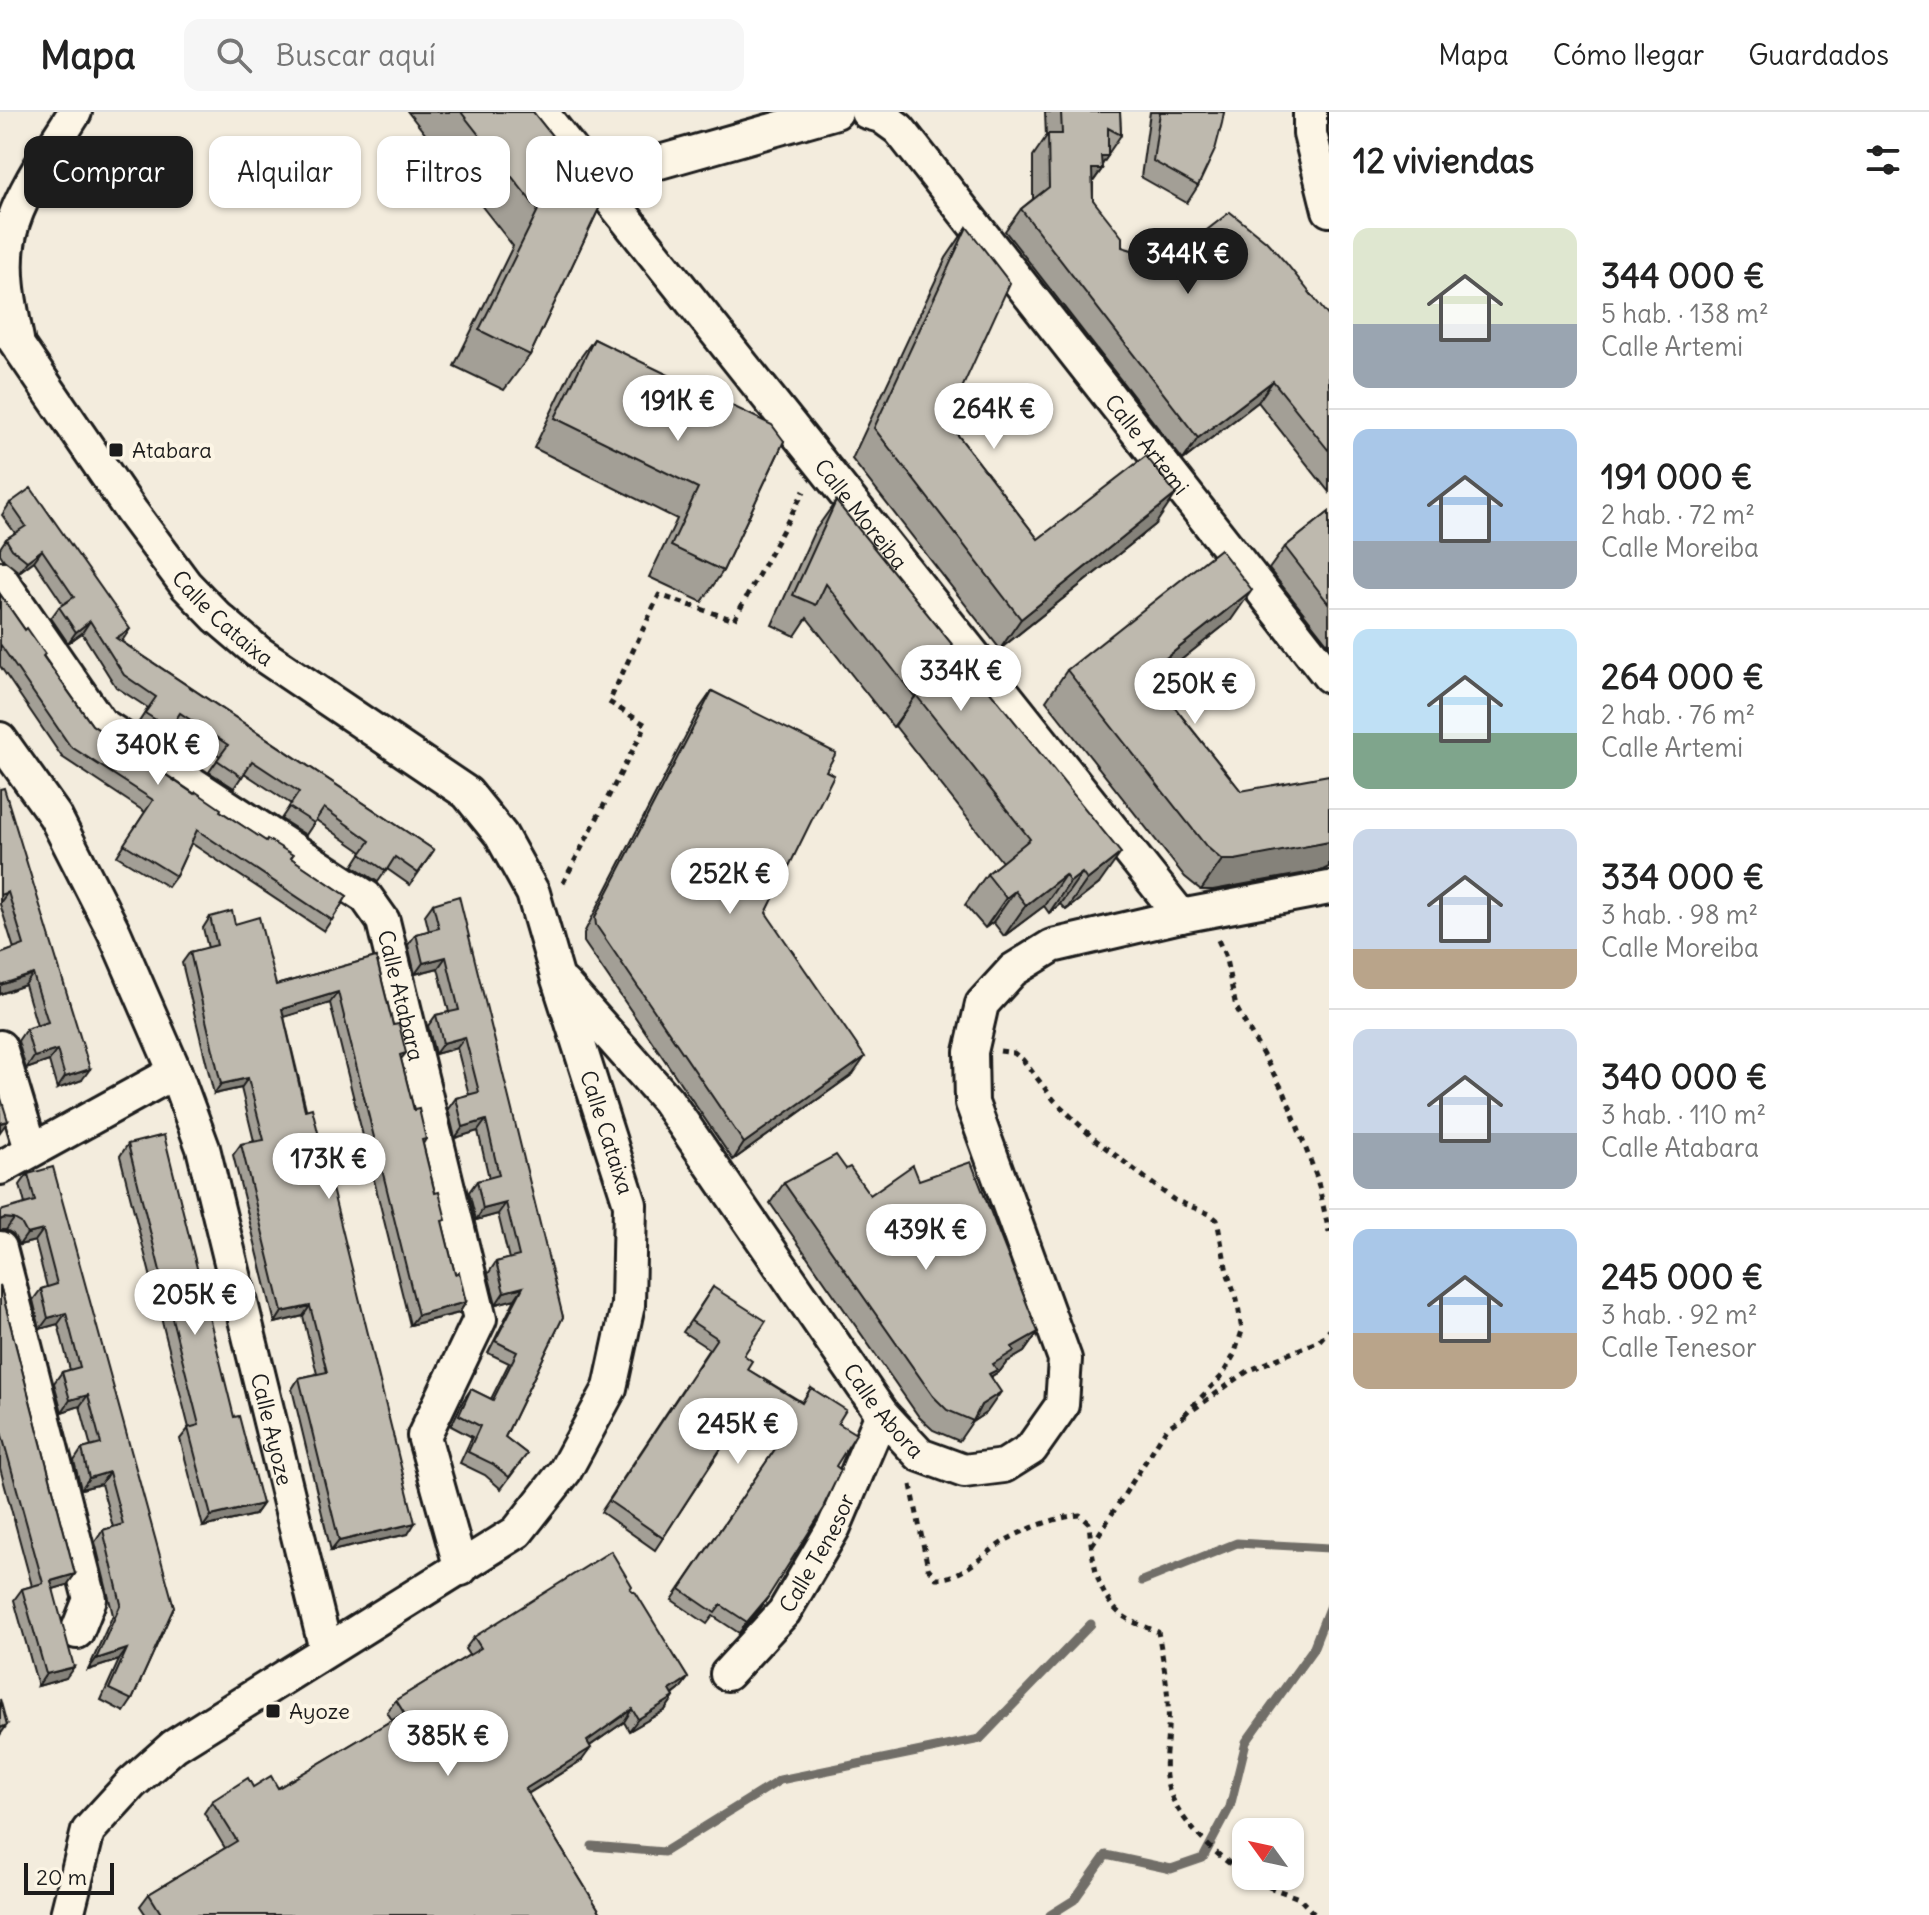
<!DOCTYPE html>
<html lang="es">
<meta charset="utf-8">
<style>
:root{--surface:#fff;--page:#f6f6f6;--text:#222;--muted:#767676;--line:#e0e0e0;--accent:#1c1c1c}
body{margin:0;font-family:Delius,sans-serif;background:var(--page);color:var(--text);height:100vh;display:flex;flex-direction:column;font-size:30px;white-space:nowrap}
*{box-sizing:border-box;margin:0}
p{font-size:26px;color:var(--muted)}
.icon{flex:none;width:44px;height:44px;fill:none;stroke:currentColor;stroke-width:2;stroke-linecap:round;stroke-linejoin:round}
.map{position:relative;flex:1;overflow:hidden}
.side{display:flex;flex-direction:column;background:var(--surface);width:600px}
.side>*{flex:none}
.guide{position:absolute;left:24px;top:24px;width:760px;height:72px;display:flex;gap:16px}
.needle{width:52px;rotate:303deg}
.tools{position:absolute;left:1232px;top:1706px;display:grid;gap:16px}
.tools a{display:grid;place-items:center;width:72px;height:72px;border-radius:16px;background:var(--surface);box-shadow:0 2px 6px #0004;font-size:40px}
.scale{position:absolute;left:24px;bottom:20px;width:90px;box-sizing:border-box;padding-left:8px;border:4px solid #1c1c1c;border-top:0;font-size:22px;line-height:28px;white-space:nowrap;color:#1c1c1c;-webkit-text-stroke:6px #fcf5e5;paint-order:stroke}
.price{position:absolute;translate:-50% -68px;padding:0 18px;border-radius:28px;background:#fff;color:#222;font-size:26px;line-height:52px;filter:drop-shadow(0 2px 4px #0008)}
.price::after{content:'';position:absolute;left:50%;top:48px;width:24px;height:18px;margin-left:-12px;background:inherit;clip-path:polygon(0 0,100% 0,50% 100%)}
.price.selected{background:var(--accent);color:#fff}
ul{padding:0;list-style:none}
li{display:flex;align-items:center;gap:24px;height:200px;padding:0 24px}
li+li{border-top:2px solid var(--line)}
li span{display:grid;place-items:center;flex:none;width:224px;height:160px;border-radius:16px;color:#555}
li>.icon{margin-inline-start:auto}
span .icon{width:96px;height:96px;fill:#fffc;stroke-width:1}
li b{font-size:34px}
h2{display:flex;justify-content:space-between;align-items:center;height:96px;padding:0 24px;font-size:34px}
.tag{padding:0 28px;border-radius:16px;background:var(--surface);box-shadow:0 2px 6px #0004;font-size:28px;line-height:72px}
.tag.selected{background:var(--accent);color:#fff}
header{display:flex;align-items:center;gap:48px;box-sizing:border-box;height:112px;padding:0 40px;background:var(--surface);border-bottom:2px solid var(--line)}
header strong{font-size:38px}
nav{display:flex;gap:44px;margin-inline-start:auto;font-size:28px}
.search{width:560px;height:72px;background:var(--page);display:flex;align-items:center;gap:20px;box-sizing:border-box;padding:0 28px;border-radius:16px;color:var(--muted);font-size:30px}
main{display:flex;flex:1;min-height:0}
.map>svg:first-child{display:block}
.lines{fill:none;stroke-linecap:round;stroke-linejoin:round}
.stream{stroke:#716e68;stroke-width:9}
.street-casing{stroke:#1c1c1c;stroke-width:38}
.path{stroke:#1c1c1c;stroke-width:5;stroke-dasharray:6 6;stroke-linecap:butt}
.street{stroke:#fcf5e5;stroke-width:32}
.wall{fill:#a39f96;stroke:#1c1c1c;stroke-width:2}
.shaded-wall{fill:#85827a;stroke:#1c1c1c;stroke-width:2}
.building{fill:#beb9ae;stroke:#1c1c1c;stroke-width:2}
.poi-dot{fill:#1c1c1c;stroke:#fcf5e5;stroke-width:3}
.labels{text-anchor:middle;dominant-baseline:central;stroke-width:8;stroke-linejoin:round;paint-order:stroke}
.street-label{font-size:22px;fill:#1c1c1c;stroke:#fcf5e5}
.poi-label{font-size:22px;fill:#1c1c1c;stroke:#fcf5e5;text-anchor:start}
</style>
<header>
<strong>Mapa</strong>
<div class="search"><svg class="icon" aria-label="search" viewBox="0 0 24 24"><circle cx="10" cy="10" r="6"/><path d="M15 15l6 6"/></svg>Buscar aquí</div>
<nav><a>Mapa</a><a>Cómo llegar</a><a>Guardados</a></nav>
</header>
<main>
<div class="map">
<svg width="1329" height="1803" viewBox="0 0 1329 1803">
<rect width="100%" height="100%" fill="#f3ecdd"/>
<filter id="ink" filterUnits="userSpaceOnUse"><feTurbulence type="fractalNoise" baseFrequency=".0125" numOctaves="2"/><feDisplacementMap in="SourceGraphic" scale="16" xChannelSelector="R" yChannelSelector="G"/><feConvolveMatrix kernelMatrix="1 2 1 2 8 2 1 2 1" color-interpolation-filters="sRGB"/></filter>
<g filter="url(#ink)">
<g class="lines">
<g class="stream">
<path d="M1142,1469L1237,1431L1329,1436"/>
<path d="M592,1734L664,1740L780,1668L980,1627L1091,1512"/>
<path d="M1050,1803L1074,1788L1106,1743L1171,1757L1203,1746L1230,1695L1246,1630L1313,1537L1329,1496"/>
</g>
<defs>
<g id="street">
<path id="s1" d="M541,0L1181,804"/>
<path id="s2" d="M867,0L881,4L899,17L1329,564"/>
<path d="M1310,0V22L1329,98"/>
<path d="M596,68L836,0"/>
<path id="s3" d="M0,207L131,399L186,473L217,505L258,540L467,681L501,723L533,781L557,864L630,1092L628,1193L610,1276L565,1359L517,1420L174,1634L132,1671L88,1719L67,1803"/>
<path d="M17,227C10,193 2,157 10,122C18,83 54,34 75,0"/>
<path id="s4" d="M0,466L101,612L366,785L383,809L480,1207L424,1324L461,1457"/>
<path id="s5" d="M0,627L55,704L114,820L175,960L203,1036L326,1538"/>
<path id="s6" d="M564,872L667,988L882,1302L920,1343L964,1359L1004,1354L1031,1337L1062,1293L1065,1247L972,991L971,940L982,892L1013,858L1052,834L1181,804L1329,776"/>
<path d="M0,935L31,1037"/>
<path d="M0,1056L175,960"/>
<path d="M0,1136L90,1487L77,1520"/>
<path id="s7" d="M727,1562L784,1500L834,1415L882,1302"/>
</g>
</defs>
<use href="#street" class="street-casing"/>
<g class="path">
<path d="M563,771L646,613L609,590L659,483L734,508L804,379"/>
<path d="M1218,828L1225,843L1236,895L1285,982L1317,1066L1329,1120"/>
<path d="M1000,939L1014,941L1023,948L1054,988L1093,1026L1174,1088L1210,1102L1217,1108L1227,1160L1237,1187L1242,1219L1234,1243L1221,1265L1183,1304"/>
<path d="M1194,1297L1248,1259L1319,1229L1329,1218"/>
<path d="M911,1373L928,1456L936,1466C962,1468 986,1439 1008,1427C1028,1416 1057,1405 1080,1403L1089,1411C1092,1443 1095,1483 1123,1504C1133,1511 1147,1515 1158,1520C1164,1552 1170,1585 1168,1617C1167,1639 1162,1657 1169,1678C1180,1711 1218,1745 1246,1763"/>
<path d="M1092,1433L1167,1316L1186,1303"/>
<path d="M1247,1764L1258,1771L1299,1786L1315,1803"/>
</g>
<use href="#street" class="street"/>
</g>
<g class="wall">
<path d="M408,0H533L603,88L530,243L504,278L454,254L513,134Z"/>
<path d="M1045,0H1120L1121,23L1108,42L1102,53V57L1093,70V88L1122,135L1153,160L1329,205V380L1258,290L1183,348L1005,119L1021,97L1033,87V44L1046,25Z"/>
<path d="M1150,0H1224L1198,74L1187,91L1141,65Z"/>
<path d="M967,115L947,309L1038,427L1155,413L1000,537L852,347L946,146Z"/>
<path d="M594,227L784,329L723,459L702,490L649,465L677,407L534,336L572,257Z"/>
<path d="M836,389L1099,772L1066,798L1060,792L1049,801L1044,794L1004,824L993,810L985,816L965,793L987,762L1002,750L895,614L893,615L807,506L795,524L772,513L814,420Z"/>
<path d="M10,391L121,529L434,738L410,773L387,757L378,770L353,754L362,740L316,708L306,723L281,707L291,692L244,661L234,676L209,660L220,644L173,613L162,629L137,613L148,596L116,575L82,521L68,531L51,506L59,495L63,492L34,449L19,460L4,448L0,442V436L6,427L15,421L2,403Z"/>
<path d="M1329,400V533L1269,457L1285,435Z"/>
<path d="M0,482L92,613L347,784L324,819L191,731L176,764L168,775L117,744L145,700L62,645L0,554Z"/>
<path d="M1231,508L1154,569L1241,679L1323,758L1213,778H1201L1185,765L1046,589L1067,558Z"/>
<path d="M712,579L826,659L766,801L853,962L733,1048L584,830V821L700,596Z"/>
<path d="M0,677L82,968L57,977L49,949L26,957L18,929L26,917L37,914L25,873L0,882V842L14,837L0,792Z"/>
<path d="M433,792L563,1205L505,1325L527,1342L501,1377L485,1363L460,1351L472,1325L451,1314L463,1289L471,1277L491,1287L509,1251L488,1241L515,1187L496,1192L488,1162L496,1150L509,1147L498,1102L476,1108L469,1080L477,1069L489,1066L478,1019L455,1026L448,997L456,986L469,983L457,936L435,942L428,914L436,903L449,900L438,856L415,862L408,833L416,822L429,819L425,803Z"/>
<path d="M210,805L235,812L276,873L376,845L393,913L406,941L401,947L414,998L426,1027L423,1032L455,1162L466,1190L459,1201L410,1213L330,891L284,905L408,1422L331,1439L292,1277L299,1266L317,1262L303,1204L275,1211L233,1043L241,1032L254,1029L241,976L214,982L182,851L190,840L208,836L203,816Z"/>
<path d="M128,1032L234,1305L262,1392L254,1403L203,1415L180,1327L189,1316L120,1044Z"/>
<path d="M846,1057L870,1083L919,1068L1038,1220L1024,1240L1007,1250L1000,1259L992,1264L987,1300L972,1310L959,1329L933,1318L919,1305L770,1091L784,1071Z"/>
<path d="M28,1062L174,1495L132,1588L124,1600L101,1588L119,1548L88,1558L113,1503L95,1430L103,1418L113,1415L101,1372L81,1377L74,1349L82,1337L91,1335L80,1294L62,1300L54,1271L62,1260L70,1258L58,1212L40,1217L33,1188L41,1177L47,1175L35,1129L19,1133L13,1122L6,1118H0L25,1092L20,1073Z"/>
<path d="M0,1173L75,1462L67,1473L53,1477L66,1566L38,1574L14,1488L22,1477L32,1474L0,1356Z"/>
<path d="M713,1175L744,1243L747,1257L802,1290L811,1276L838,1311L836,1354L768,1485L760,1497L739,1521L713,1504L707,1512L672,1488L782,1327L744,1302L655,1438L601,1400L709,1237L683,1220Z"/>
<path d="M630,1477L688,1566L679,1578L673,1583L674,1585L665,1598L629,1619L624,1610L590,1634L582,1648L528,1682L602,1803H146L140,1794L149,1782L225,1736L204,1701L212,1689L253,1675L278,1676L392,1608L387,1600L396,1588L469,1543L465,1537L474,1525Z"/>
</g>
<g class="shaded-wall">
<path d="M1101,44H1108L1099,57H1102L1086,79H1077Z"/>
<path d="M1273,269L1258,290L1183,348L1198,326Z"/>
<path d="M1176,382L1155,413L1000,537L1021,507Z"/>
<path d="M42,438L34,449L19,460L27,449Z"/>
<path d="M1252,478L1231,508L1126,592L1147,561Z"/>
<path d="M90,509L82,521L68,531L76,520Z"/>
<path d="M130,517L122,529L108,537L116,526Z"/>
<path d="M916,583L895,614L893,615L915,585Z"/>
<path d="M1329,730V755L1323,758L1213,778H1201L1222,748Z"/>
<path d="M1121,741L1099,772L1066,798L1087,768Z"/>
<path d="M1082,761L1060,792L1049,801L1070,770Z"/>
<path d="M1065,763L1044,794L1004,824L1026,793Z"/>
<path d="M1015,779L993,810L985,816L1006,786Z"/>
<path d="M8,780L0,791V783Z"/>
<path d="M446,845L438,856L415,862L423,851Z"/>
<path d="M33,862L25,873L0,882V873Z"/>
<path d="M338,880L330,891L274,908L282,897Z"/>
<path d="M465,925L457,936L435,942L443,931Z"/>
<path d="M57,938L49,949L26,957L34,945Z"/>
<path d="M865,945L853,962L733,1048L744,1031Z"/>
<path d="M90,957L82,968L57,977L65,965Z"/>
<path d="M248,966L241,976L214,982L221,972Z"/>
<path d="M486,1008L478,1019L455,1026L463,1015Z"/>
<path d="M8,1009L0,1020V1011Z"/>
<path d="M506,1091L498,1102L476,1108L483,1097Z"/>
<path d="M4,1106L14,1107L6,1118H0V1108Z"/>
<path d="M43,1118L35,1129L19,1133L27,1122Z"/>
<path d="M523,1175L515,1187L496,1192L504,1180Z"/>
<path d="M466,1190L459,1201L410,1213L418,1203Z"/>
<path d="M310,1194L303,1204L275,1211L282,1200Z"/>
<path d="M66,1201L58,1212L40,1217L48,1206Z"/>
<path d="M1038,1220L1024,1240L1007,1250L1000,1259L992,1264L982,1278L993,1252L1012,1235Z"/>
<path d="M1001,1280L987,1300L972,1310L981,1293Z"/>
<path d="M88,1283L80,1294L62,1300L70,1288Z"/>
<path d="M109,1360L101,1372L81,1377L89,1366Z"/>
<path d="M262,1392L254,1403L203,1415L211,1404Z"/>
<path d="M415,1411L408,1422L331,1439L339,1429Z"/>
<path d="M75,1462L67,1473L43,1480L51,1469Z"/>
<path d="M768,1485L760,1497L739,1521L747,1510Z"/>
<path d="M127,1537L119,1548L88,1558L96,1547Z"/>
<path d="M74,1555L66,1566L38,1574L46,1562Z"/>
<path d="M688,1566L679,1578L661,1591L670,1578Z"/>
<path d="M674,1585L665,1598L629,1619L638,1607Z"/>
<path d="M632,1597L624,1610L578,1642L587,1629Z"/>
<path d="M7,1613L0,1623V1616Z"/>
<path d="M591,1636L582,1648L516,1689L525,1677Z"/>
</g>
<g class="building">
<path d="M461,0H533L603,88L530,243L479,218L538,98Z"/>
<path d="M1061,0H1120L1121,23L1108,16V44H1101L1102,57H1092L1093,88L1122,125V135L1132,138L1135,135L1153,160L1230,100L1266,129L1286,151L1329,205V339L1273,269L1198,326L1021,97L1049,75L1048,22H1062Z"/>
<path d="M1160,0H1224L1222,11L1215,38L1198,74L1153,49Z"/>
<path d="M967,115L1010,171L947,309L1038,427L1146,344L1176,382L1021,507L874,316Z"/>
<path d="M594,227L772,313L784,329L723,459L671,434L698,376L555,306Z"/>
<path d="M31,376L130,517L116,526L434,738L418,761L395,745L386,759L361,742L370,729L324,696L314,711L289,695L299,680L252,649L242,665L217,648L228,633L180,601L170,617L145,601L156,585L124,563L90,509L76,520L59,495L74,485L42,438L27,449L12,437L6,427L26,414L10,391Z"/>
<path d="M836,389L1121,741L1087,768L1082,761L1070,770L1065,763L1026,793L1015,779L1006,786L987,762L1030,727L916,583L915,585L826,472L816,493L793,483Z"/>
<path d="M1329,400V492L1285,435Z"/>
<path d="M1220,437L1252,478L1147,561L1241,679L1329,663V730L1235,748H1222L1206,734L1067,558Z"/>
<path d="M0,482L25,518L27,516L45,542L43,544L92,613L194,682L196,680L221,697L220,699L266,729L267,727L293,743L291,746L347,784L332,808L197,718L176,764L124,732L153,688L70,634L0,532Z"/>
<path d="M712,579L836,641L826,659L834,663L766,801L865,945L744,1031L596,813L595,805Z"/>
<path d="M4,676L90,957L65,965L57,938L34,945L26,917L48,910L33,862L0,873V842L24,833L8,780L0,783V677Z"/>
<path d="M459,784L563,1205L505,1325L527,1342L509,1365L493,1352L468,1340L480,1314L459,1303L471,1277L493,1288L517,1240L495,1229L523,1175L504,1180L496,1150L519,1144L506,1091L483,1097L477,1069L499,1063L486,1008L463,1015L456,986L479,980L465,925L443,931L436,903L459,898L446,845L423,851L416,822L439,816L433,792Z"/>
<path d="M232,799L235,812L259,805L276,873L376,845L393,913L399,912L406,941L400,943L414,998L419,997L426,1027L422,1028L435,1081L439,1080L446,1108L442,1109L455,1162L459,1160L466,1190L418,1203L338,880L282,897L305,998L312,996L415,1411L339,1429L299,1266L327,1260L310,1194L282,1200L241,1032L264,1028L248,966L221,972L190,840L217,833L210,805Z"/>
<path d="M0,983L8,1009L0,1011Z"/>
<path d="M164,1023L234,1305L239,1304L262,1392L211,1404L188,1316L199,1313L128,1032Z"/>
<path d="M836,1043L846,1057L850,1055L870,1083L913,1053L919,1068L971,1050L1038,1220L1012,1235L1014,1239L993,1252L997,1258L989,1262L1001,1280L981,1293L973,1309L947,1298L933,1284L784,1071Z"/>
<path d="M53,1055L174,1495L132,1588L109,1577L127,1537L96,1547L121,1492L103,1418L123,1412L109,1360L89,1366L82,1337L101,1332L88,1283L70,1288L62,1260L80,1255L66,1201L48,1206L41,1177L57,1172L43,1118L27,1122L21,1111L14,1107L4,1106L0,1108V1099L35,1089L28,1062Z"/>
<path d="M0,1173L75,1462L51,1469L74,1555L46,1562L22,1477L43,1471L0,1316Z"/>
<path d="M713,1175L766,1209L744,1243L752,1249L747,1257L802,1291L811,1276L846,1298L838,1311L856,1322L836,1354L841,1358L824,1393L825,1395L768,1485L747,1510L721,1493L715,1501L680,1477L790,1315L751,1290L663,1426L609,1389L717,1226L691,1209Z"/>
<path d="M611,1439L632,1474L630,1477L636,1481L688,1566L670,1578L674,1585L638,1607L632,1597L587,1629L591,1636L525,1677L602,1803H162L149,1782L237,1729L212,1689L248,1666L253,1675L271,1664L278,1676L404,1601L396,1588L481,1536L474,1525Z"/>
<path d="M0,1587L7,1613L0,1616Z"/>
</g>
</g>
<g class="poi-dot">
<rect x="108" y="330" width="16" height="16" rx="4"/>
<rect x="265" y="1591" width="16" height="16" rx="4"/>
</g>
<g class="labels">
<g class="street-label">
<text stroke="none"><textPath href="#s2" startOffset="438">Calle Artemi</textPath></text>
<text stroke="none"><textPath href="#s1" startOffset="514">Calle Moreiba</textPath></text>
<text stroke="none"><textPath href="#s3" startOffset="374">Calle Cataixa</textPath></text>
<text stroke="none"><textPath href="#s4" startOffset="600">Calle Atabara</textPath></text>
<text stroke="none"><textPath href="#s3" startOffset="1046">Calle Cataixa</textPath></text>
<text stroke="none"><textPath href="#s6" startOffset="534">Calle Abora</textPath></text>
<text stroke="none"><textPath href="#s5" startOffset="748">Calle Ayoze</textPath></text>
<text stroke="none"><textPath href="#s7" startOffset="152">Calle Tenesor</textPath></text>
</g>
<g class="poi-label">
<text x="132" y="338">Atabara</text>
<text x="289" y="1599">Ayoze</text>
</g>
</g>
</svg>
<div class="tools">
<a><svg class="needle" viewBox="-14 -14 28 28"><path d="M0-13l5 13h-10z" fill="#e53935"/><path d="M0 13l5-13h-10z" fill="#767676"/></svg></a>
</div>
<div class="scale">20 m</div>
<b class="price selected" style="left:1188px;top:184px">344K €</b>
<b class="price" style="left:678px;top:331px">191K €</b>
<b class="price" style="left:994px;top:339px">264K €</b>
<b class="price" style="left:961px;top:601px">334K €</b>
<b class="price" style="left:1195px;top:614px">250K €</b>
<b class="price" style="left:158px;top:675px">340K €</b>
<b class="price" style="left:730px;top:804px">252K €</b>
<b class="price" style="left:329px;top:1089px">173K €</b>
<b class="price" style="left:926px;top:1160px">439K €</b>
<b class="price" style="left:195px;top:1225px">205K €</b>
<b class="price" style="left:738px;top:1354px">245K €</b>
<b class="price" style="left:448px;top:1666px">385K €</b>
<div class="guide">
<a class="tag selected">Comprar</a>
<a class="tag">Alquilar</a>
<a class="tag">Filtros</a>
<a class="tag">Nuevo</a>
</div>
</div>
<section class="side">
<h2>12 viviendas<svg class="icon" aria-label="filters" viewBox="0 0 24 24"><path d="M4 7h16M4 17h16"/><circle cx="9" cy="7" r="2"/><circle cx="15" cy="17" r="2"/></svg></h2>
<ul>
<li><span style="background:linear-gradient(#dfe7d0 60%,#9aa5b1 0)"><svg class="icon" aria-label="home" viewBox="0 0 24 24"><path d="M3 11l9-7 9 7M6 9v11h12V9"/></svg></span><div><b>344 000 €</b><p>5 hab. · 138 m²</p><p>Calle Artemi</p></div></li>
<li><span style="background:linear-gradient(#a9c7e8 70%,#9aa5b1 0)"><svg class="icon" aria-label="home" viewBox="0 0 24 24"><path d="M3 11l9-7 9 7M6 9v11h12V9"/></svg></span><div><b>191 000 €</b><p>2 hab. · 72 m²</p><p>Calle Moreiba</p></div></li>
<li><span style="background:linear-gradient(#bfe0f5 65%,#7fa58c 0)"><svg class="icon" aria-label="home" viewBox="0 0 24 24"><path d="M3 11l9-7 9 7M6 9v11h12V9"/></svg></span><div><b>264 000 €</b><p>2 hab. · 76 m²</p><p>Calle Artemi</p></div></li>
<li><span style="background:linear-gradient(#c9d6e8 75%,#b9a48a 0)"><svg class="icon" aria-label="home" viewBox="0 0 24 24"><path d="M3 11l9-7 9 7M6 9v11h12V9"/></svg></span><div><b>334 000 €</b><p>3 hab. · 98 m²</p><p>Calle Moreiba</p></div></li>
<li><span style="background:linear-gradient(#c9d6e8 65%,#9aa5b1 0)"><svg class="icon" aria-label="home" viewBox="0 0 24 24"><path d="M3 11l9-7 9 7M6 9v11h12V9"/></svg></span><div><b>340 000 €</b><p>3 hab. · 110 m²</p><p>Calle Atabara</p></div></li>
<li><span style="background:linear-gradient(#a9c7e8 65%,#b9a48a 0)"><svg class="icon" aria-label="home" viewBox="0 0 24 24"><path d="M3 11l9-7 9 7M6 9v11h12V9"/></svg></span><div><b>245 000 €</b><p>3 hab. · 92 m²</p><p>Calle Tenesor</p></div></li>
</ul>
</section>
</main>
